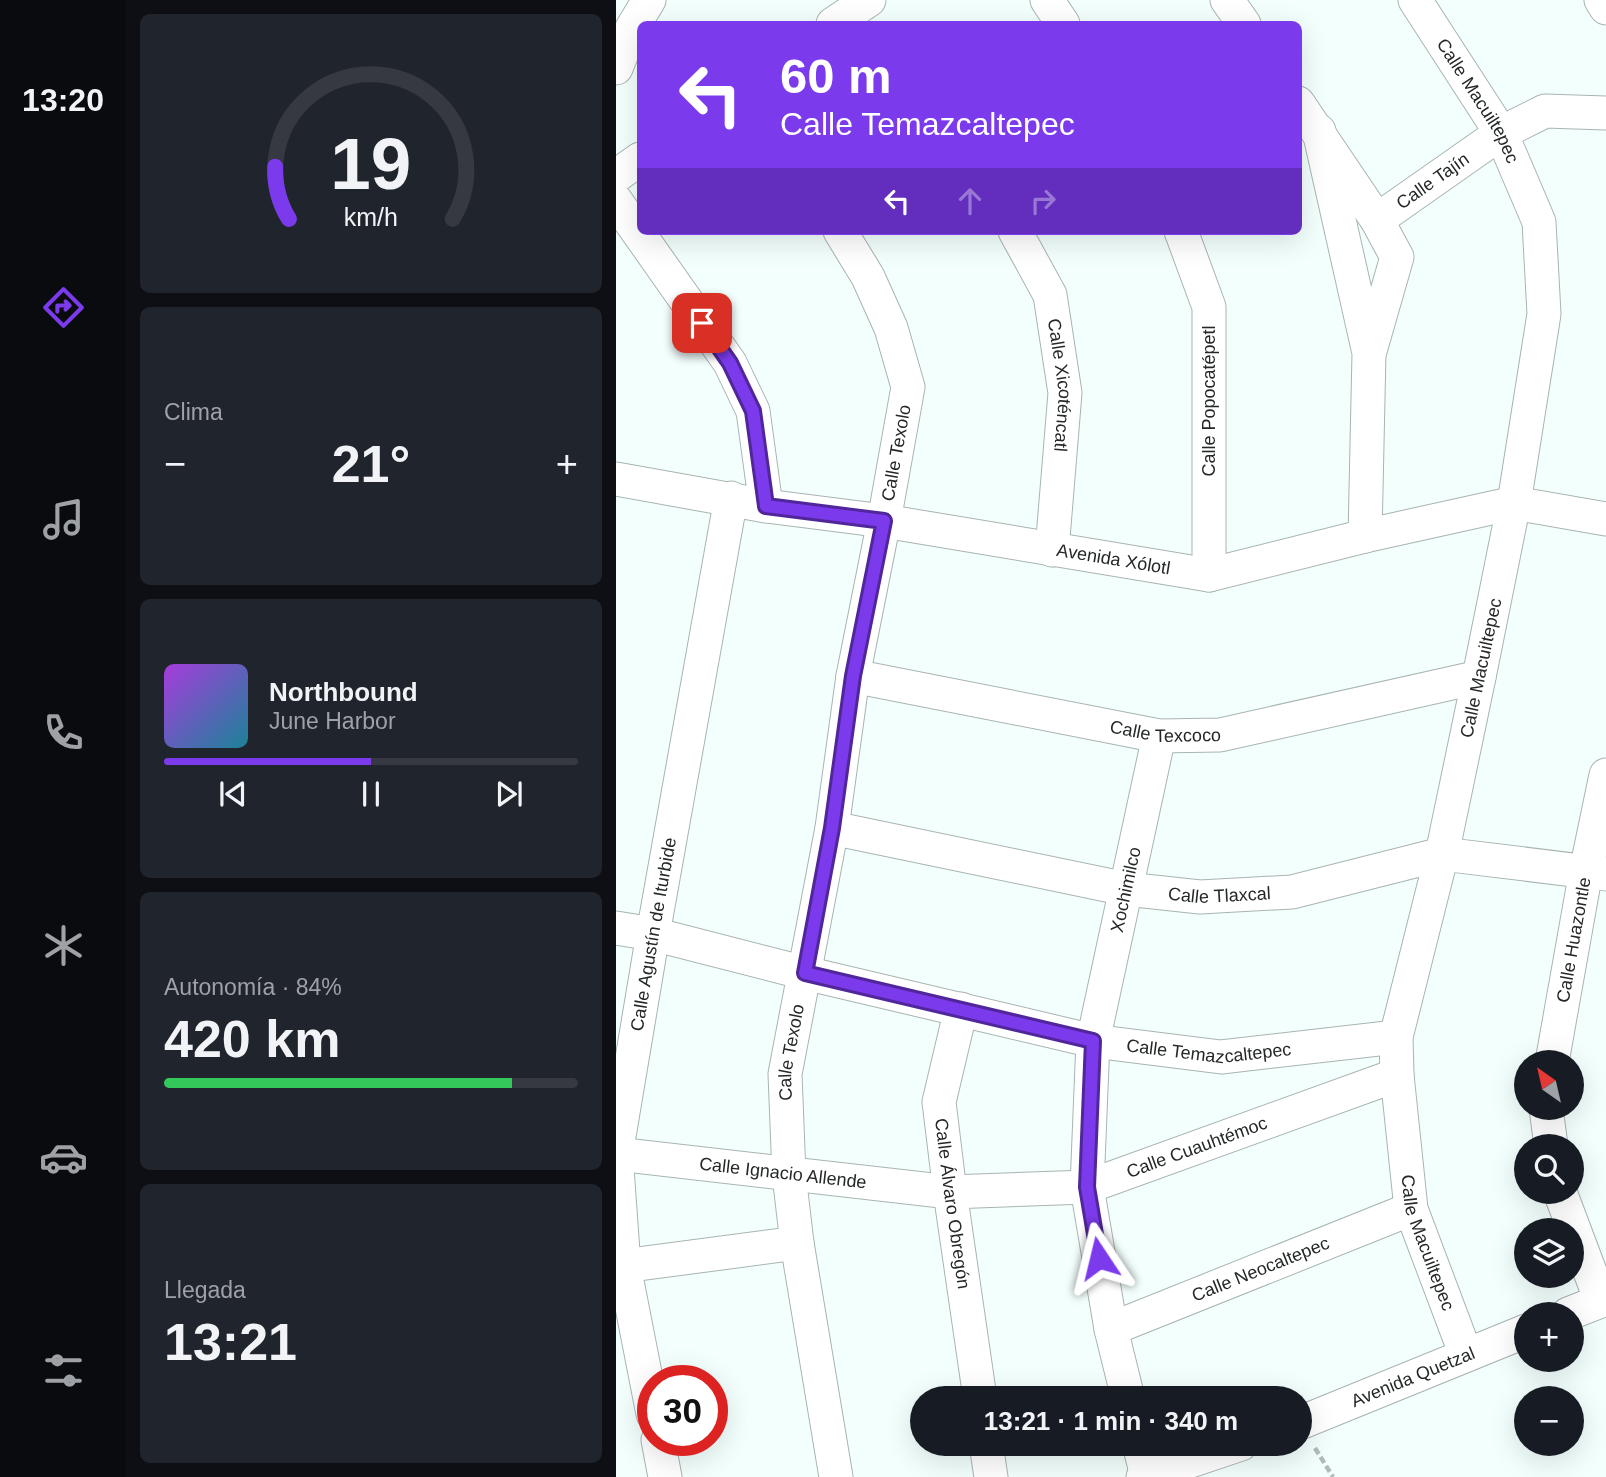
<!DOCTYPE html>
<html lang="es">
<head>
<meta charset="utf-8">
<style>
  body { margin:0; font-family:Helvetica,sans-serif; background:#20242c; color:#f1f3f6; height:100vh; display:flex; flex-direction:column; font-size:26px; white-space:nowrap }
  * { box-sizing:border-box; margin:0 }
  p { font-size:23px; color:#9ea1a6 }
  .icon { flex:none; width:38px; height:38px; fill:none; stroke:currentColor; stroke-width:2; stroke-linecap:round; stroke-linejoin:round }
  .map { position:relative; flex:1; overflow:hidden }
  .sheet { display:flex; flex-direction:column; gap:14px; padding:14px; background:#0d0f14; width:490px }
  .sheet>* { flex:none }
  .hud { position:absolute; left:21px; top:21px; width:665px; height:214px; border-radius:10px; box-shadow:0 7px 28px #0002; background:#7c3aed; color:#fff; overflow:hidden }
  .needle { width:46px; rotate:326deg }
  .controls { position:absolute; left:898px; top:1050px; display:grid; gap:14px }
  .controls a { display:grid; place-items:center; width:70px; height:70px; border-radius:50%; background:#171b24; box-shadow:0 7px 28px #0002; font-size:35px }
  .speed { position:absolute; left:21px; top:1365px; display:flex; gap:14px; font-size:35px; font-weight:700; text-align:center }
  .speed>* { display:grid; place-content:center; width:91px; height:91px; border-radius:50%; background:#171b24; box-shadow:0 7px 28px #0002; line-height:1 }
  .speed .limit { border:10px solid #d22; background:#fff; color:#111 }
  .pin { position:absolute; display:grid; place-items:center; width:60px; height:60px; color:#fff; margin:-30px; border-radius:14px; box-shadow:0 4px 10px #0006 }
  .me { position:absolute; width:77px; margin:-38px; rotate:350deg; stroke-linejoin:round; filter:drop-shadow(0 0 5px #0008) }
  .turn { display:flex; align-items:center; gap:24px; height:147px; padding:0 28px; font-size:32px }
  .turn .icon { width:91px; height:91px; stroke-width:2.5 }
  .turn b { display:block; font-size:49px; line-height:60px }
  .lanes { display:flex; align-items:center; height:66px; padding:0 28px; background:#0003; justify-content:center; gap:35px; direction:ltr }
  .lanes .off { opacity:.35 }
  .big { font-size:52px; font-weight:700; line-height:1.1 }
  .sheet .widget { flex:1; display:flex; flex-direction:column; justify-content:center; gap:10px; min-width:0; padding:0 24px; border-radius:10px; background:#20242c }
  .sheet .dial { align-items:center; gap:0 }
  .dial svg { height:182px; overflow:visible; fill:none; stroke:#363941; stroke-width:7; stroke-linecap:round; text-anchor:middle }
  .dial text { fill:#f1f3f6; stroke:none }
  .song { display:flex; align-items:center; gap:21px }
  .cover { width:84px; height:84px; border-radius:10px; background:linear-gradient(135deg,hsl(280 70% 55%),hsl(190 70% 35%)) }
  .played { height:7px; border-radius:4px; background:linear-gradient(90deg,#7c3aed 50%,#363941 50%) }
  .keys { display:flex; justify-content:space-around; direction:ltr }
  .heat { display:flex; justify-content:space-between; align-items:center; font-size:38px; direction:ltr }
  .charge { height:10px; border-radius:5px; background:linear-gradient(90deg,#34c759 84%,#363941 0) }
  .trip { position:absolute; left:294px; top:1386px; width:402px; height:70px; border-radius:35px; background:#171b24; box-shadow:0 7px 28px #0002; font-weight:700; line-height:70px; text-align:center }
  main { display:flex; flex:1; min-height:0 }
  .tabs { display:flex; flex-direction:column; width:126px; justify-content:space-around; align-items:center; background:#090b0e; color:#9ea1a6 }
  .tabs .icon { width:49px; height:49px }
  .tabs .current { color:#7c3aed }
  .tabs b { font-size:32px; color:#f1f3f6 }
  .map>svg:first-child { display:block }
  .lines { fill:none; stroke-linecap:round; stroke-linejoin:round }
  .minor-casing { stroke:#a8b4b2; stroke-width:35 }
  .path { stroke:#b2bbba; stroke-width:4.5; stroke-dasharray:7 3.5; stroke-linecap:butt }
  .minor { stroke:#fff; stroke-width:33 }
  .route-casing { stroke:#51269a; stroke-width:18 }
  .route { stroke:#7c3aed; stroke-width:12 }
  .labels { text-anchor:middle; stroke-width:5; stroke-linejoin:round; paint-order:stroke }
  .street-label { font-size:18px; fill:#242827; stroke:#fff }
</style>
</head>
<body>
<main>
<nav class="tabs">
<b>13:20</b>
<svg class="icon current" aria-label="directions" viewBox="0 0 24 24"><path d="M12 3l9 9-9 9-9-9zM9 14v-3h6M13 9l2 2-2 2"/></svg>
<svg class="icon" aria-label="music" viewBox="0 0 24 24"><path d="M9 18V5l10-2v13"/><circle cx="6" cy="18" r="3"/><circle cx="16" cy="16" r="3"/></svg>
<svg class="icon" aria-label="phone" viewBox="0 0 24 24"><path d="M5 4h4l2 5-3 2q2 4 5 5l2-3 5 2v4C11 20 4 13 5 4z"/></svg>
<svg class="icon" aria-label="climate" viewBox="0 0 24 24"><path d="M12 3v18M4 7l16 10M4 17L20 7"/></svg>
<svg class="icon" aria-label="car" viewBox="0 0 24 24"><path d="M5 17H2v-5l4-1 3-4h7l3 4 3 1v5h-3M9 17h6M6 11h13"/><circle cx="7" cy="17" r="2"/><circle cx="17" cy="17" r="2"/></svg>
<svg class="icon" aria-label="filters" viewBox="0 0 24 24"><path d="M4 7h16M4 17h16"/><circle cx="9" cy="7" r="2"/><circle cx="15" cy="17" r="2"/></svg>
</nav>
<section class="sheet">
<div class="widget dial"><svg viewBox="0 0 100 80">
<path d="M14 69A42 42 0 1 1 86 69"/>
<path d="M14 69A42 42 0 0 1 8 46" stroke="#7c3aed"/>
<text x="50" y="56" font-size="32" font-weight="700">19</text>
<text x="50" y="72" font-size="11">km/h</text>
</svg></div>
<div class="widget"><p>Clima</p>
<div class="heat"><a>−</a><b class="big">21°</b><a>+</a></div>
</div>
<div class="widget">
<div class="song"><i class="cover"></i><div><b>Northbound</b><p>June Harbor</p></div></div>
<div class="played"></div>
<div class="keys"><svg class="icon" aria-label="previous" viewBox="0 0 24 24"><path d="M18 5L8 12l10 7zM5 5v14"/></svg><svg class="icon" aria-label="pause" viewBox="0 0 24 24"><path d="M8 5v14M16 5v14"/></svg><svg class="icon" aria-label="next" viewBox="0 0 24 24"><path d="M6 5l10 7-10 7zM19 5v14"/></svg></div>
</div>
<div class="widget"><p>Autonomía · 84%</p><b class="big">420 km</b><div class="charge"></div></div>
<div class="widget"><p>Llegada</p><b class="big">13:21</b></div>
</section>
<div class="map">
<svg width="990" height="1477" viewBox="0 0 990 1477">
  <rect width="100%" height="100%" fill="#f3fffd"/>
  <g class="lines">
    <g class="minor-casing">
      <g id="minor">
        <path d="M431 0 447 24"/>
        <path d="M611 0 628 24"/>
        <path id="s1" d="M799 0 885 133 923 222 928 314 898 503 863 677 826 854 780 1037 781 1075 795 1209 850 1355"/>
        <path d="M985 0 990 8"/>
        <path d="M217 24 253 0"/>
        <path d="M0 68 16 28 33 0"/>
        <path d="M682 103 761 220 781 257 754 351"/>
        <path d="M703 131 753 353 749 536"/>
        <path d="M0 176 24 159"/>
        <path d="M0 201 114 363 137 411 150 506"/>
        <path id="s2" d="M761 220 885 133 929 111 990 113"/>
        <path id="s3" d="M399 231 434 295 449 393 436 550"/>
        <path d="M565 231 593 307V575"/>
        <path id="s4" d="M0 479 150 506 268 521 593 575 749 536 898 503 990 519"/>
        <path id="s5" d="M237 676 543 736 604 735 863 677"/>
        <path id="s6" d="M216 828 510 889 584 897 676 892 826 854 990 874"/>
        <path id="s7" d="M0 928 37 934 189 973 477 1041 605 1057 780 1037"/>
        <path id="s8" d="M345 1009 323 1102 334 1192 364 1398"/>
        <path id="s9" d="M936 1062 970 871 990 775"/>
        <path d="M930 1108 935 1146"/>
        <path id="s10" d="M0 1154 334 1192 471 1187 781 1075"/>
        <path d="M944 1192 985 1301"/>
        <path d="M0 1267 181 1243"/>
        <path d="M952 1314 990 1299"/>
        <path id="s11" d="M495 1329 795 1209"/>
        <path id="s12" d="M512 1398 495 1329 471 1187 477 1041 543 736"/>
        <path id="s13" d="M37 1414 8 1266 0 1154 37 934 115 498"/>
        <path id="s14" d="M684 1423 910 1331"/>
        <path d="M42 1440 49 1477"/>
        <path d="M370 1444 375 1477"/>
        <path d="M523 1444 531 1476"/>
        <path id="s15" d="M220 1477 181 1243 173 1175 169 1074 216 828 237 676 268 521 292 387 275 328 252 277 224 231"/>
        <path d="M527 1477 625 1444"/>
      </g>
    </g>
    <path class="path" d="M699 1448 717 1477"/>
    <use href="#minor" class="minor"/>
  </g>
  <g class="lines">
    <g class="route-casing">
      <path id="route" d="M86 323 114 363 137 411 150 506 268 521 237 676 216 828 189 973 477 1041 471 1187 483 1258"/>
    </g>
    <use href="#route" class="route"/>
  </g>
  <g class="labels">
    <g class="street-label">
      <text dy="6" stroke="none"><textPath href="#s1" startOffset="119">Calle Macuiltepec</textPath></text>
      <text dy="6" stroke="none"><textPath href="#s2" startOffset="68">Calle Tajín</textPath></text>
      <text dy="6" stroke="none"><textPath href="#s3" startOffset="164">Calle Xicoténcatl</textPath></text>
      <text transform="translate(593 401) rotate(-90)" y="6">Calle Popocatépetl</text>
      <text dy="6" stroke="none"><textPath href="#s15" startOffset="1038">Calle Texolo</textPath></text>
      <text dy="6" stroke="none"><textPath href="#s4" startOffset="504">Avenida Xólotl</textPath></text>
      <text transform="translate(865 668) rotate(-78)" y="6">Calle Macuiltepec</text>
      <text dy="6" stroke="none"><textPath href="#s5" startOffset="318">Calle Texcoco</textPath></text>
      <text dy="6" stroke="none"><textPath href="#s12" startOffset="516">Xochimilco</textPath></text>
      <text dy="6" stroke="none"><textPath href="#s6" startOffset="394">Calle Tlaxcal</textPath></text>
      <text dy="6" stroke="none"><textPath href="#s13" startOffset="486">Calle Agustín de Iturbide</textPath></text>
      <text dy="6" stroke="none"><textPath href="#s9" startOffset="124">Calle Huazontle</textPath></text>
      <text dy="6" stroke="none"><textPath href="#s7" startOffset="607">Calle Temazcaltepec</textPath></text>
      <text dy="6" stroke="none"><textPath href="#s15" startOffset="429">Calle Texolo</textPath></text>
      <text dy="6" stroke="none"><textPath href="#s10" startOffset="590">Calle Cuauhtémoc</textPath></text>
      <text dy="6" stroke="none"><textPath href="#s10" startOffset="168">Calle Ignacio Allende</textPath></text>
      <text dy="6" stroke="none"><textPath href="#s8" startOffset="198">Calle Álvaro Obregón</textPath></text>
      <text dy="6" stroke="none"><textPath href="#s1" startOffset="1295">Calle Macuiltepec</textPath></text>
      <text dy="6" stroke="none"><textPath href="#s11" startOffset="161">Calle Neocaltepec</textPath></text>
      <text dy="6" stroke="none"><textPath href="#s14" startOffset="122">Avenida Quetzal</textPath></text>
    </g>
  </g>
</svg>
<div class="controls">
<a><svg class="needle" viewBox="-14 -14 28 28"><path d="M0-13l5 13h-10z" fill="#e53935"/><path d="M0 13l5-13h-10z" fill="#9ea1a6"/></svg></a>
<a><svg class="icon" aria-label="search" viewBox="0 0 24 24"><circle cx="10" cy="10" r="6"/><path d="M15 15l6 6"/></svg></a>
<a><svg class="icon" aria-label="layers" viewBox="0 0 24 24"><path d="M12 4l9 5-9 5-9-5zM3 14l9 5 9-5"/></svg></a>
<a>+</a>
<a>−</a>
</div>
<div class="speed"><div class="limit">30</div></div>
<div class="pin" style="left:86px;top:323px;background:#d93025"><svg class="icon" aria-label="arrive" viewBox="0 0 24 24"><path d="M6 21V4h12l-3 4 3 4H6"/></svg></div>
<svg class="me" style="left:483px;top:1258px" viewBox="-20 -20 40 40"><path d="M0-17L14 15 0 8-14 15z" fill="#7c3aed" stroke="#fff" stroke-width="4"/></svg>
<div class="trip">13:21 · 1 min · 340 m</div>
<div class="hud">
<div class="turn"><svg class="icon" aria-label="left" viewBox="0 0 24 24"><path d="M17 20v-9H6M10 6l-5 5 5 5"/></svg><div><b>60 m</b>Calle Temazcaltepec</div></div>
<div class="lanes"><svg class="icon" aria-label="left" viewBox="0 0 24 24"><path d="M17 20v-9H6M10 6l-5 5 5 5"/></svg><svg class="icon off" aria-label="ahead" viewBox="0 0 24 24"><path d="M12 20V5M6 11l6-6 6 6"/></svg><svg class="icon off" aria-label="right" viewBox="0 0 24 24"><path d="M7 20v-9h11M14 6l5 5-5 5"/></svg></div>
</div>
</div>
</main>
</body>
</html>
